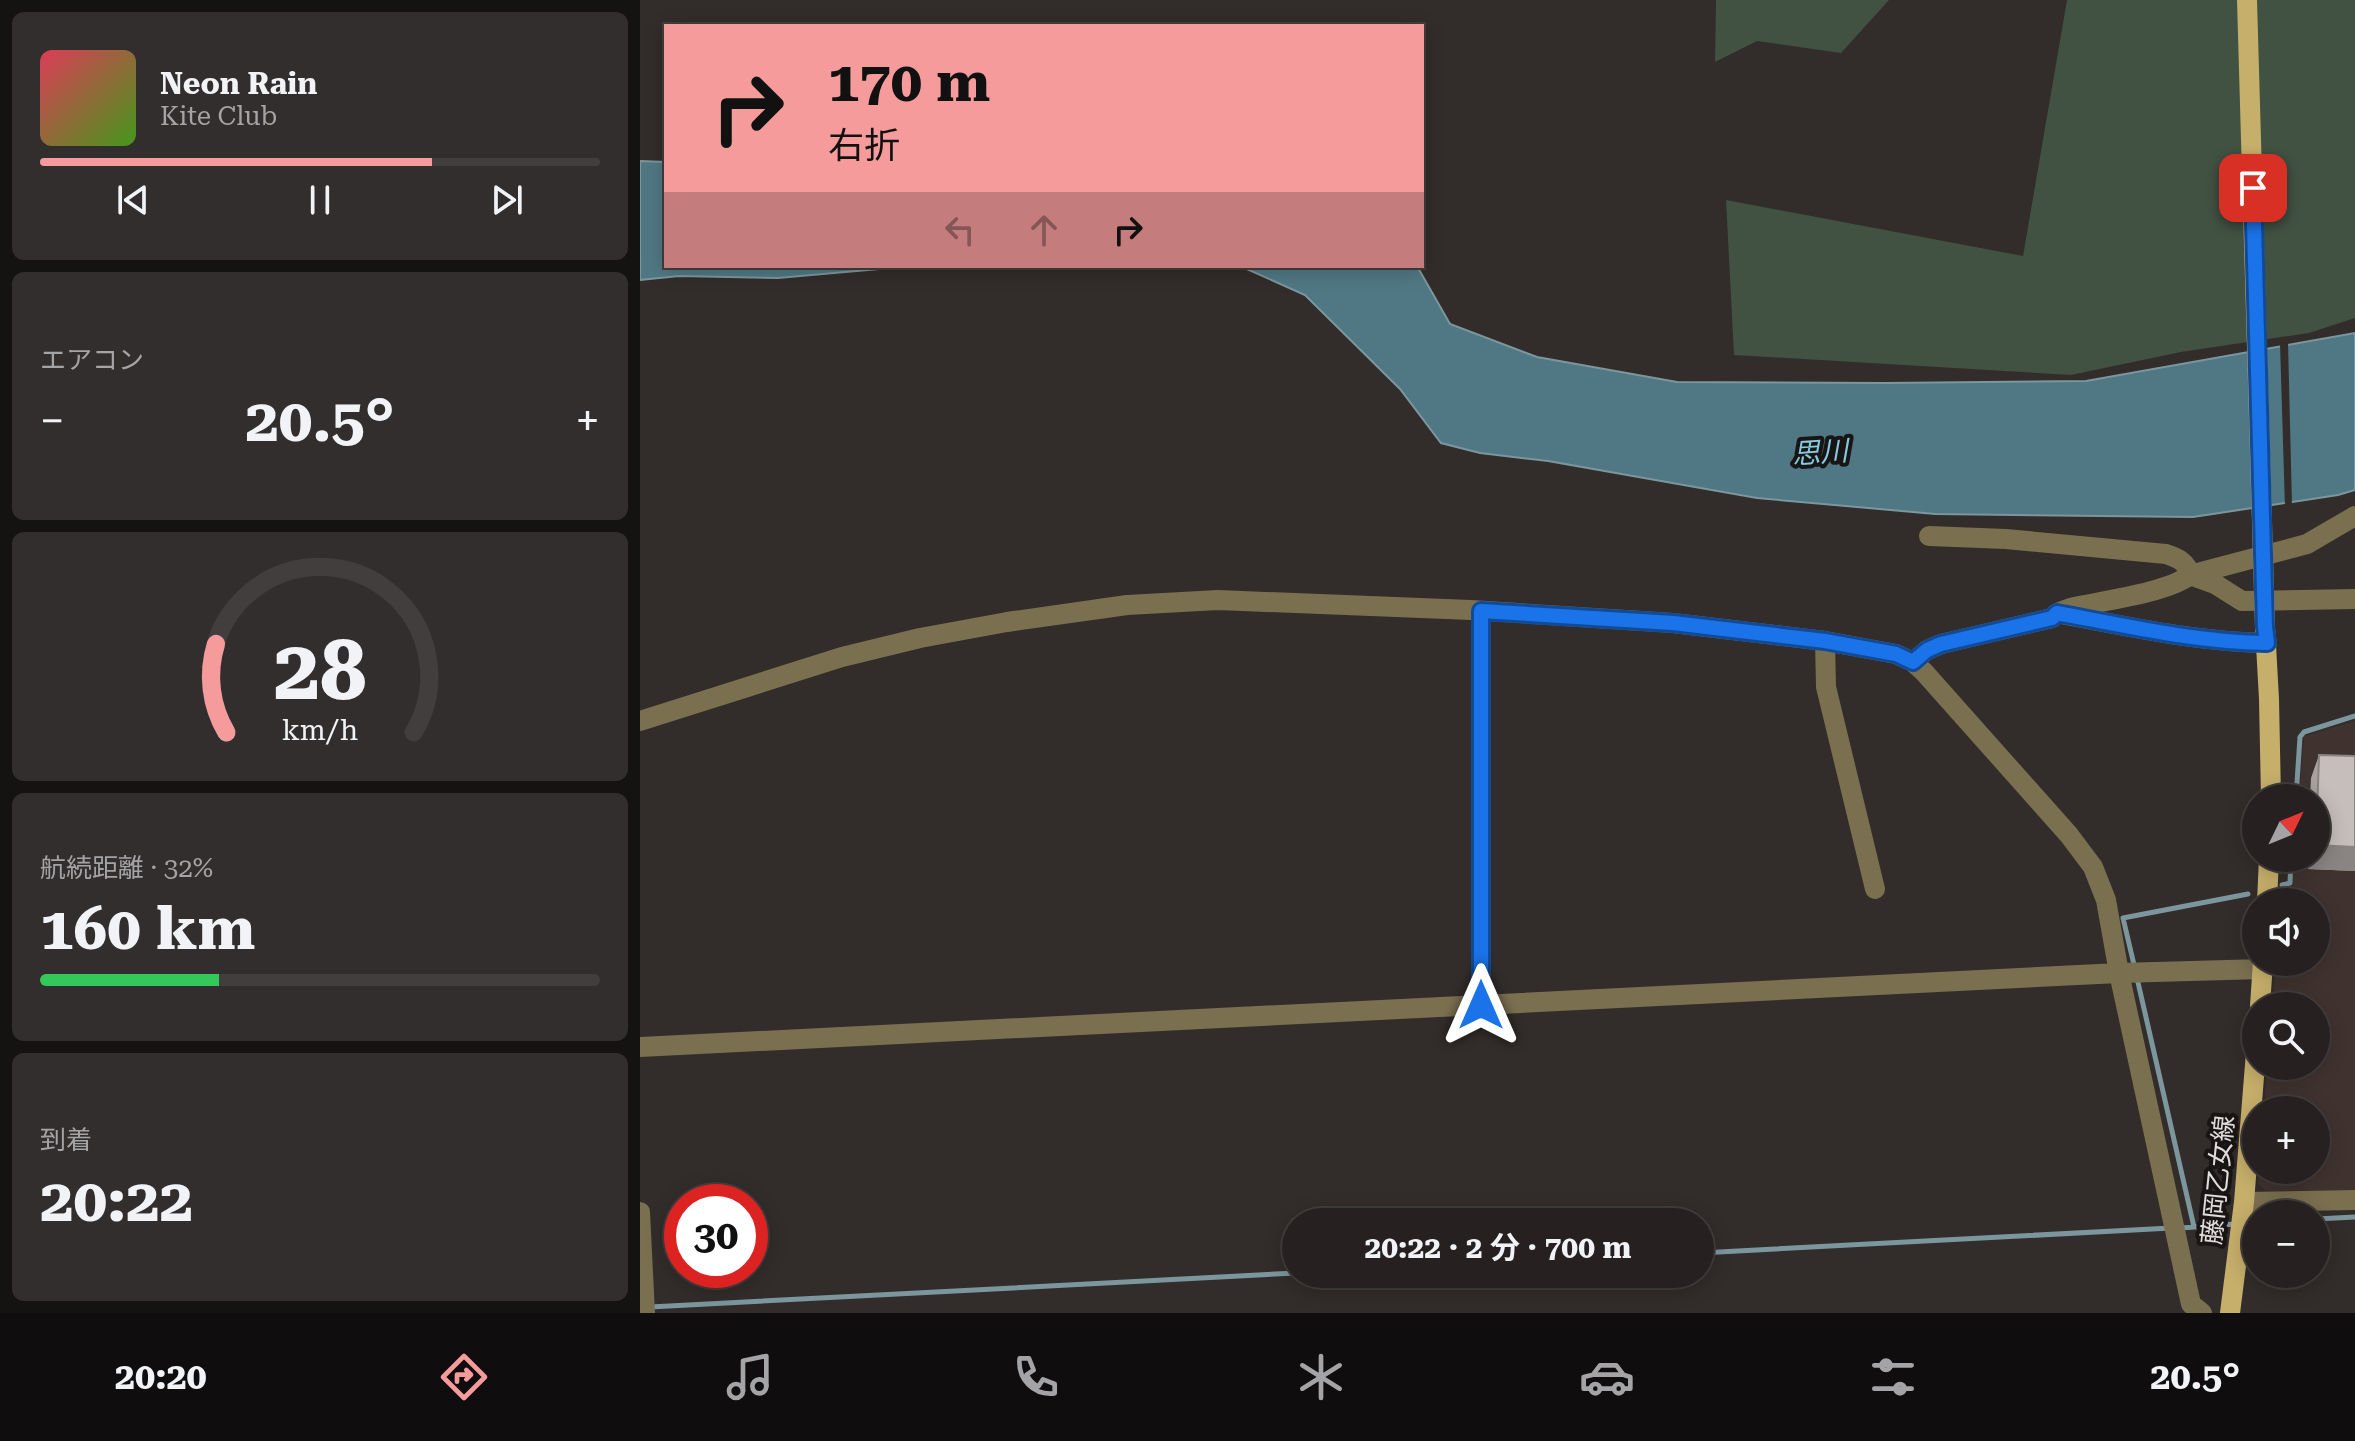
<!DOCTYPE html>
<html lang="ja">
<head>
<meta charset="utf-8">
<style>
  body { margin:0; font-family:"Roboto Serif","Noto Sans JP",serif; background:#322e2d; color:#f1f3f6; height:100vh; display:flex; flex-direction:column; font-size:30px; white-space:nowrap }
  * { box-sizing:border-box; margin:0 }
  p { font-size:26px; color:#a4a3a5 }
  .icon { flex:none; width:44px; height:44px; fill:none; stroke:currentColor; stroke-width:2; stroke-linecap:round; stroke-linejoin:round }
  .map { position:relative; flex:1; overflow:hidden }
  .drawer { display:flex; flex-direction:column; gap:12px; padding:12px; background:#151212; width:640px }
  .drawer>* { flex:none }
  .guide { position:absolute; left:24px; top:24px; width:760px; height:244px; border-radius:0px; box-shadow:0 4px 20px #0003,0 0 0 2px #423e3e; background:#f59b9b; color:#111; overflow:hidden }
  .needle { width:52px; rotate:47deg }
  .controls { position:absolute; left:1602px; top:784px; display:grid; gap:16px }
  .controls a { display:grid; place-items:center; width:88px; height:88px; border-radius:50%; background:#262120; box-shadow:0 4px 20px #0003,0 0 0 2px #423e3e; font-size:40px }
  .speed { position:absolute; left:24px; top:1184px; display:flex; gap:16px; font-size:40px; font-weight:700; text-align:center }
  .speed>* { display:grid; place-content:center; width:104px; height:104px; border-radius:50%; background:#262120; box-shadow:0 4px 20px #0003,0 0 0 2px #423e3e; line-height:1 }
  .speed .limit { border:12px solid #d22; background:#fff; color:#111 }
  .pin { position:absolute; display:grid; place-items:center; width:68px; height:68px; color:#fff; margin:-34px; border-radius:16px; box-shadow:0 4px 12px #0006 }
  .me { position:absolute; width:88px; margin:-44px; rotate:0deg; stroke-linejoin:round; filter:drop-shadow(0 0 6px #0008) }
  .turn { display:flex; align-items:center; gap:28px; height:168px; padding:0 32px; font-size:36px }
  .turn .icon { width:104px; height:104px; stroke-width:2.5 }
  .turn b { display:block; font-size:56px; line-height:68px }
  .lanes { display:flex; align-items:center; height:76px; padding:0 32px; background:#0003; justify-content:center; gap:40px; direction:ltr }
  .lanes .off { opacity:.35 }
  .big { font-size:60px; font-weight:700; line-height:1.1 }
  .drawer .tile { flex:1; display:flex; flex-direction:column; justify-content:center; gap:12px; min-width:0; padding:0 28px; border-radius:12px; background:#322e2d }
  .drawer .dial { align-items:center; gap:0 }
  .dial svg { height:208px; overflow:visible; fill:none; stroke:#423e3e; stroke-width:7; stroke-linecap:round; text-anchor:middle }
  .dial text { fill:#f1f3f6; stroke:none }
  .song { display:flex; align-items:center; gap:24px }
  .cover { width:96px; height:96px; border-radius:12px; background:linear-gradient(135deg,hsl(350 70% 55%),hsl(100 70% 35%)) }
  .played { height:8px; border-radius:4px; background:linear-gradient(90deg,#f59b9b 70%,#423e3e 70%) }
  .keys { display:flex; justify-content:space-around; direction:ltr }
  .heat { display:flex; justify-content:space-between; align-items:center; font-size:44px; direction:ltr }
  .charge { height:12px; border-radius:6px; background:linear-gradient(90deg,#34c759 32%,#423e3e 0) }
  .trip { position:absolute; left:642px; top:1208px; width:432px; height:80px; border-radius:40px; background:#262120; box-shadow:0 4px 20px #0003,0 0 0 2px #423e3e; font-weight:700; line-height:80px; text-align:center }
  .tab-bar { display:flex; height:128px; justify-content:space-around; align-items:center; background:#0f0d0d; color:#a4a3a5 }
  .tab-bar .icon { width:56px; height:56px }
  .tab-bar .on { color:#f59b9b }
  .tab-bar b { font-size:36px; color:#f1f3f6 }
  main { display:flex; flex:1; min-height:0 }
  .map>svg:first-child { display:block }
  .built { fill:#40332f }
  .green { fill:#415142 }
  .water { fill:#507884; stroke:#7c969e; stroke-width:2 }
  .pier { fill:#322c2a }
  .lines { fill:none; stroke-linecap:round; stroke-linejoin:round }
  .stream { stroke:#7c969e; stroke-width:5 }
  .minor { stroke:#7a6f4f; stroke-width:20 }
  .major { stroke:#c6af6b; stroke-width:20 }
  .major-bridge { stroke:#c6af6b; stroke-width:20 }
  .wall { fill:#a9a3a0 }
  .shaded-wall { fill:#8a8582 }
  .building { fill:#c5beba; stroke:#8a8582; stroke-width:2 }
  .route-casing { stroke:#114b97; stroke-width:20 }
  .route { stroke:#1a73e8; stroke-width:14 }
  .labels { text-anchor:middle; stroke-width:8; stroke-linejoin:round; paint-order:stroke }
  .street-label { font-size:26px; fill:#e1dddc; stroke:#181514 }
  .water-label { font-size:28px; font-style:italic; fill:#84cbe1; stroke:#181514 }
</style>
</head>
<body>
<main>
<section class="drawer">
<div class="tile">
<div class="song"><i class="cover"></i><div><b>Neon Rain</b><p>Kite Club</p></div></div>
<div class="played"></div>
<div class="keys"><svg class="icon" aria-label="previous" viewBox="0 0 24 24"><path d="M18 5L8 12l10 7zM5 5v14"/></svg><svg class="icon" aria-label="pause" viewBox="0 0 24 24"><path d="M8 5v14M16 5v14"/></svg><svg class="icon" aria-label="next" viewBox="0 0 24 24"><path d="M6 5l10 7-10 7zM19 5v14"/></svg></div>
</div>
<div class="tile"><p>エアコン</p>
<div class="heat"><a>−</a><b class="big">20.5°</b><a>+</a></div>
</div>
<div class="tile dial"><svg viewBox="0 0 100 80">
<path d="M14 69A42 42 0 1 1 86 69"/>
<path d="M14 69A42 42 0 0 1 10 35" stroke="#f59b9b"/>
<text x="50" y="56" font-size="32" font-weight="700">28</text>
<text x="50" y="72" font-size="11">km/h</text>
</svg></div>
<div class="tile"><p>航続距離 · 32%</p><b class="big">160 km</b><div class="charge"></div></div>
<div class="tile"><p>到着</p><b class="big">20:22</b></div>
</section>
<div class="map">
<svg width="1715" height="1313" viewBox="0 0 1715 1313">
  <rect width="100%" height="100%" fill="#322c2a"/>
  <path class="built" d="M1715 721V1190L1626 1191 1618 1183 1619 1170H1676V1110H1624L1627 1066H1676V1006H1632L1636 962H1676V902H1642L1643 889 1652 885 1654 858H1676V798H1659L1664 736Z"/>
  <path class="green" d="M1076 0H1249L1201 53 1117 41 1075 62Z
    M1427 0H1715V318L1669 333 1541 352 1431 375 1094 355 1086 200 1383 256Z"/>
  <path class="water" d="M0 161 26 162V266H273L138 278 39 276 0 280Z
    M600 266H777L810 324 897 357 1037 382 1245 383 1446 381 1715 333V490L1698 495 1553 517 1295 514 1117 498 908 461 840 453 801 443 760 389 665 295Z"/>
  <path class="pier" d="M1648 342 1652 506 1645 508 1640 343Z"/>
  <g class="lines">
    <path class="stream" d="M1656 798 1660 737 1664 732 1715 716
      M1642 885 1650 883 1651 858
      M1495 969 1483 918 1608 894
      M1497 978 1554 1227
      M1676 1219 1715 1217
      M1541 1228 1595 1224
      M1060 1253 1531 1228
      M10 1307 656 1273"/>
    <path class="minor" d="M1550 575 1667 544 1715 516
      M1550 575 1575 584 1602 601 1715 599
      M841 611V1005
      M1421 614C1490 627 1558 642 1627 643
      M1185 641 1186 687 1235 889
      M1273 662 1287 650 1301 644 1412 618 1417 613 1430 608C1461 601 1527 593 1550 575 1547 562 1538 558 1526 554L1366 539 1289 536
      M0 721 202 657 280 638 367 622 487 605 578 600 831 610 1033 623 1185 641 1256 654 1273 662 1284 672 1429 835 1453 867 1466 900 1479 973 1551 1304 1562 1313
      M0 1047 1479 973 1623 969
      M1604 1202 1715 1200
      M0 1212 5 1313"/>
    <path class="major" d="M1625 627 1629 699 1631 798
      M1627 902 1629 858
      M1620 1006 1623 962
      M1590 1313 1604 1202 1616 1052"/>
    <path class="major-bridge" d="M1607 0 1625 627"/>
  </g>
  <path class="wall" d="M1679 755 1715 871 1668 869V858H1676V798H1670L1671 778Z"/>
  <path class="shaded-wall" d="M1676 845 1715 847V871L1668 869 1672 858H1676Z"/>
  <path class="building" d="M1679 755 1715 756V847L1676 845Z"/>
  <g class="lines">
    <g class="route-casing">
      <path id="route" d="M841 1005V611L1033 623 1185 641 1256 654 1273 662 1287 650 1301 644 1412 618 1417 613C1486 626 1556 642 1627 643L1625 627 1613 188"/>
    </g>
    <use href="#route" class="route"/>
  </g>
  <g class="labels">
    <g class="street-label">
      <text transform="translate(1578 1180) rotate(-84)" y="9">藤岡乙女線</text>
    </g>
    <g class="water-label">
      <text transform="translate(1180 452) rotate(-4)" y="10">思川</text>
    </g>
  </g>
</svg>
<div class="controls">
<a><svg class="needle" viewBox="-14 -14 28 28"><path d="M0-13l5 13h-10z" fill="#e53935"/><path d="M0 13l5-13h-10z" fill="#a4a3a5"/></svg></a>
<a><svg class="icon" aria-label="sound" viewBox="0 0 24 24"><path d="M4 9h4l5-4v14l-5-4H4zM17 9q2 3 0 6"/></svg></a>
<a><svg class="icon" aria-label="search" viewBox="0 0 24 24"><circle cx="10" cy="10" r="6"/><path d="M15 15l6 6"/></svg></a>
<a>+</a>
<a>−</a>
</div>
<div class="speed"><div class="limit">30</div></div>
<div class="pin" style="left:1613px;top:188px;background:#d93025"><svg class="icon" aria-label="arrive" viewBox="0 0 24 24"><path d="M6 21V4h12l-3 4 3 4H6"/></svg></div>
<svg class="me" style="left:841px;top:1005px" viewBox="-20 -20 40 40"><path d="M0-17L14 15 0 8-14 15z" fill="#1a73e8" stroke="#fff" stroke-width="4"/></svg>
<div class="trip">20:22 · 2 分 · 700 m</div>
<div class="guide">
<div class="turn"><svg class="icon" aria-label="right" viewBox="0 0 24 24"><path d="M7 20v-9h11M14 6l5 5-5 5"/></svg><div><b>170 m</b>右折</div></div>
<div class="lanes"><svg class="icon off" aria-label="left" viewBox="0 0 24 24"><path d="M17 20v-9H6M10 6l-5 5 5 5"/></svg><svg class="icon off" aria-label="ahead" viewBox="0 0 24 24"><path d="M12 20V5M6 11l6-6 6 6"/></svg><svg class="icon" aria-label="right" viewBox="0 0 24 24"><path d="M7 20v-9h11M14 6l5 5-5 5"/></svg></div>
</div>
</div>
</main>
<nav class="tab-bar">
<b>20:20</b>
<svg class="icon on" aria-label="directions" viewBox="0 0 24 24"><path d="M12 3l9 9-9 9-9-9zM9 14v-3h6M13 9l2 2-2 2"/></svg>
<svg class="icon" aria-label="music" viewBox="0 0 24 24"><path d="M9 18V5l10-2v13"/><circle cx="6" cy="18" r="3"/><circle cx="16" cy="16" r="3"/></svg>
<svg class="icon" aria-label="phone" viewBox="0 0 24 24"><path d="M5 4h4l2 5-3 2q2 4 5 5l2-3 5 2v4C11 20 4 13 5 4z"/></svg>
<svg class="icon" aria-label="climate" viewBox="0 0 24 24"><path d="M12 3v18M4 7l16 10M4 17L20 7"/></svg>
<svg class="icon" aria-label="car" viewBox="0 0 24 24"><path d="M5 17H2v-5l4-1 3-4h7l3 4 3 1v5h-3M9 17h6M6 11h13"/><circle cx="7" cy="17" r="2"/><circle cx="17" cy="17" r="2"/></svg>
<svg class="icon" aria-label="filters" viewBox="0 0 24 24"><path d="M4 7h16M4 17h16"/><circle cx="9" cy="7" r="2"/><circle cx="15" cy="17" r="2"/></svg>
<b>20.5°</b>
</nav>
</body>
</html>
